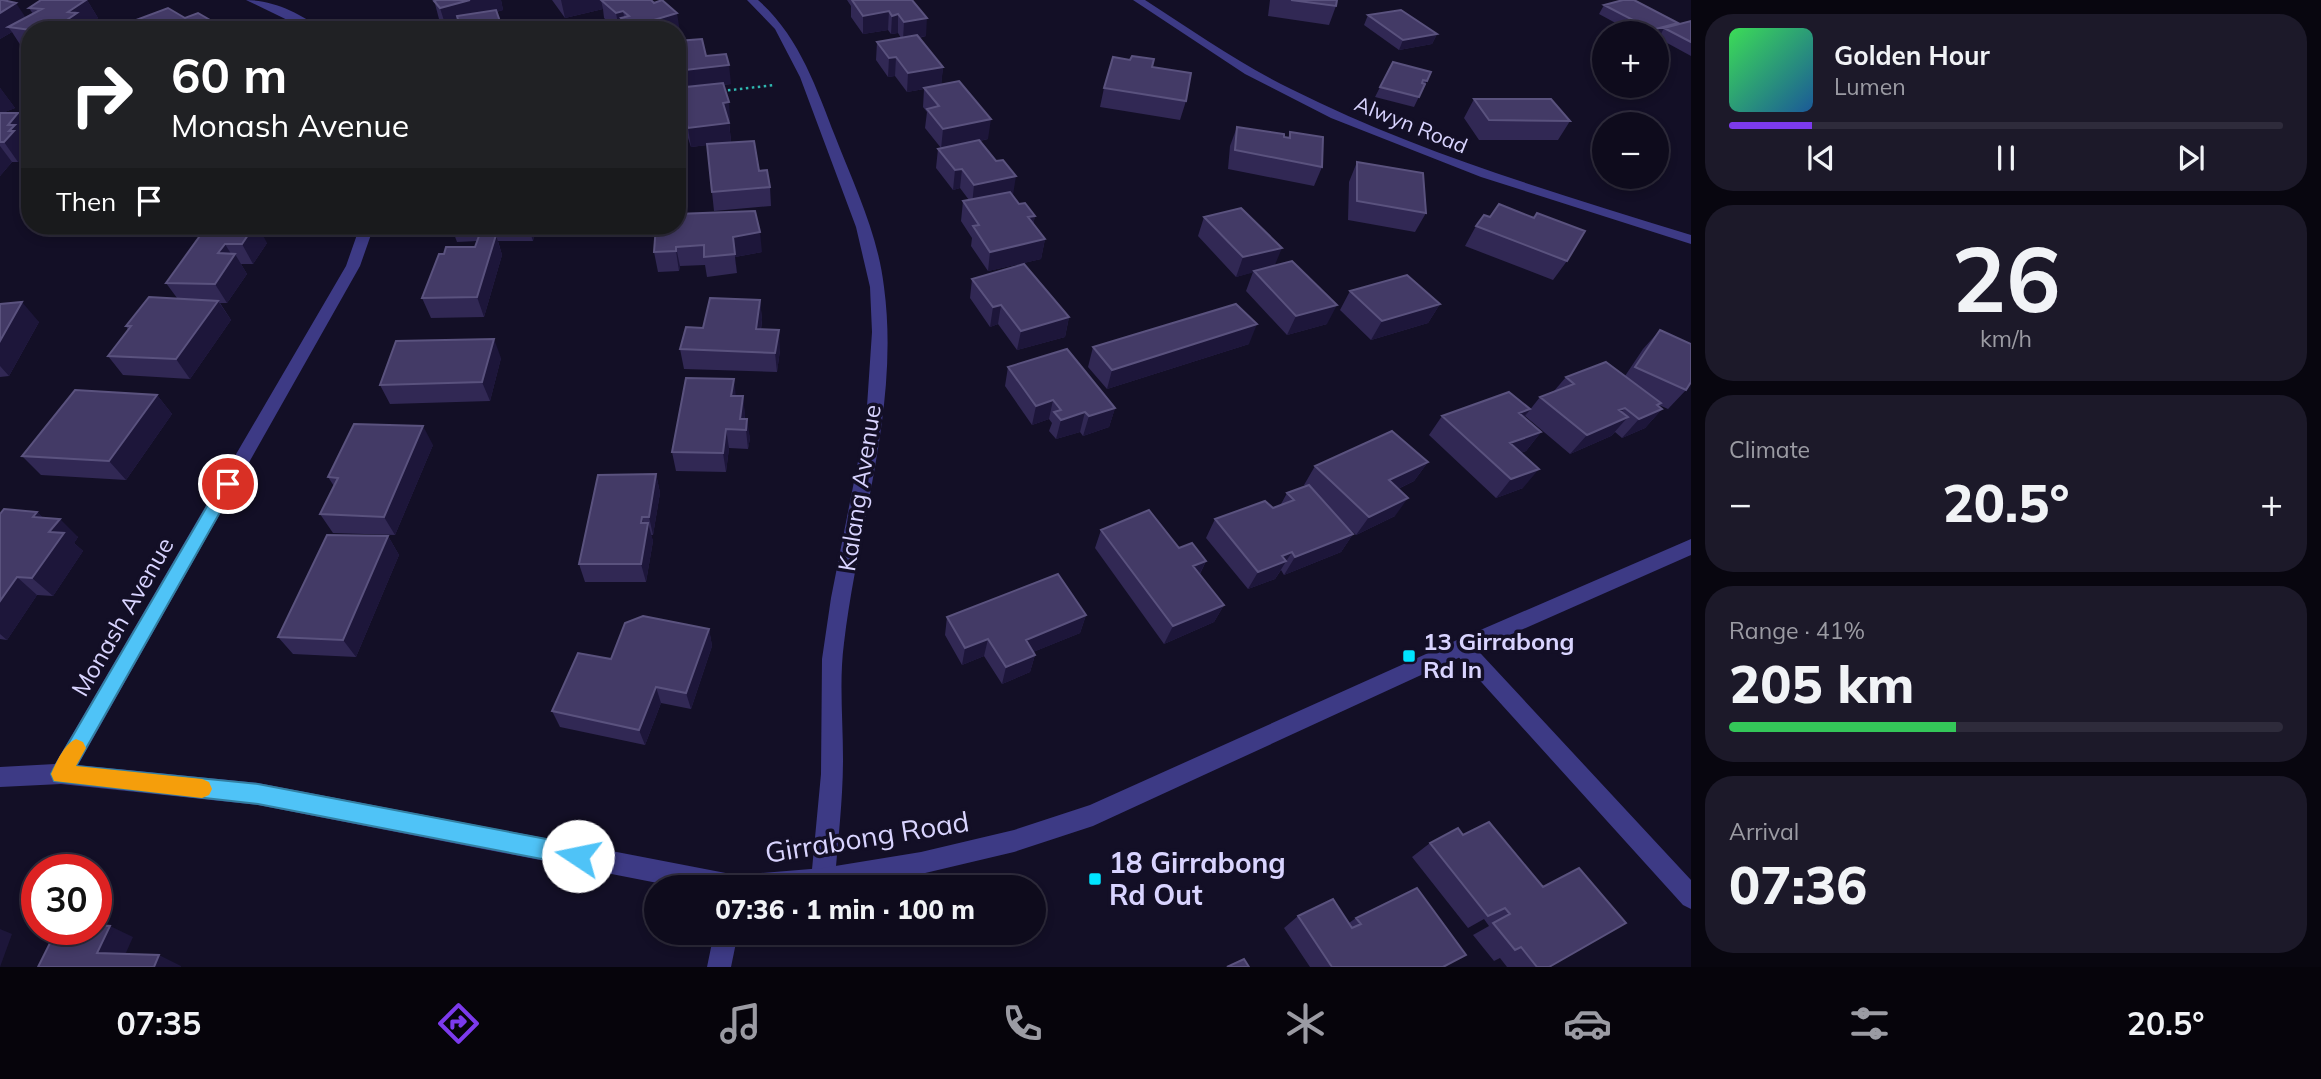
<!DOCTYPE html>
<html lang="en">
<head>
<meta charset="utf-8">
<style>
  body { margin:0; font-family:Mulish,sans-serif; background:#1c1929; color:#f1f3f6; height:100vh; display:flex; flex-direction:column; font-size:26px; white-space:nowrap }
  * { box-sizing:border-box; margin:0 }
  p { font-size:23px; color:#9b9ba3 }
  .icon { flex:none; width:38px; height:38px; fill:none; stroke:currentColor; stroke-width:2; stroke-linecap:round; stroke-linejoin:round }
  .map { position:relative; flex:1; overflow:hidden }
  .sheet { display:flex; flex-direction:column; gap:14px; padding:14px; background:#08060f; width:630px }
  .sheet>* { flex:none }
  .hud { position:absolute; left:21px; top:21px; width:665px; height:214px; border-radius:28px; box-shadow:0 4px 10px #0003,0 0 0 2px #2e2b3b; background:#202124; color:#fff; overflow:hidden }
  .fabs { position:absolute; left:1592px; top:21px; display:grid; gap:14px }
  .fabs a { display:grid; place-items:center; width:77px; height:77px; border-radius:50%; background:#0e0b1c; box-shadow:0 4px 10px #0003,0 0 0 2px #2e2b3b; font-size:35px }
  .speed { position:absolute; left:21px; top:854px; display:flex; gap:14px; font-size:35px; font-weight:700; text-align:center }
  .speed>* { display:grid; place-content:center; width:91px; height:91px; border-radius:50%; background:#0e0b1c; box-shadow:0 4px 10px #0003,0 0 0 2px #2e2b3b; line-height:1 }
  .speed .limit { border:10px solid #d22; background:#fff; color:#111 }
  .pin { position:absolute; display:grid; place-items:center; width:60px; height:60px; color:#fff; margin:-30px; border:4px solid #fff; border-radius:50%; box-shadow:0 2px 7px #0007 }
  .me { position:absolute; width:77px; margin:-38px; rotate:281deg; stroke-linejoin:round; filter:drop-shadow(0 0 5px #0008) }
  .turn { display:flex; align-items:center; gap:24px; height:147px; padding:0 35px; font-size:32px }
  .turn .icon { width:91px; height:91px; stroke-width:2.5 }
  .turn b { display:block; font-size:49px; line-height:60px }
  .then { display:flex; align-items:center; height:66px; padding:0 35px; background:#0003; gap:14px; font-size:26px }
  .big { font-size:52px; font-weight:800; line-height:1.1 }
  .sheet .card { flex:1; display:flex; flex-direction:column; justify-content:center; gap:10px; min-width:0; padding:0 24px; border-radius:28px; background:#1c1929 }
  .sheet .dial { align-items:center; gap:0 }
  .dial b { font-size:91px; line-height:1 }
  .song { display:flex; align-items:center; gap:21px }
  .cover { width:84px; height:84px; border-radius:10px; background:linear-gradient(135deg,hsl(130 70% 55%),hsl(210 70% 35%)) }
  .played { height:7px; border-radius:4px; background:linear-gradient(90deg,#7c3aed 15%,#2e2b3b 15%) }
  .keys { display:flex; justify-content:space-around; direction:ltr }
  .heat { display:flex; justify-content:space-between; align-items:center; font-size:38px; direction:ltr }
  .charge { height:10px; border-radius:5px; background:linear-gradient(90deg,#34c759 41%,#2e2b3b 0) }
  .trip { position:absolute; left:644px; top:875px; width:402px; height:70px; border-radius:35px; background:#0e0b1c; box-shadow:0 4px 10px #0003,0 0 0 2px #2e2b3b; font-weight:800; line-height:70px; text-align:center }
  .dock { display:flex; height:112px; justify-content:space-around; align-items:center; background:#06040b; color:#9b9ba3 }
  .dock .icon { width:49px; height:49px }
  .dock .current { color:#7c3aed }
  .dock b { font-size:32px; color:#f1f3f6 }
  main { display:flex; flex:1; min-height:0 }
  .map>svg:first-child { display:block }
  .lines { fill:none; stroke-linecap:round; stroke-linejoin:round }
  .path { stroke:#2fb8b0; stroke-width:2.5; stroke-dasharray:2.5 3.5; stroke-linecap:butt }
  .minor { fill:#3d3a85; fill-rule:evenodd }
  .tertiary { fill:#3d3a85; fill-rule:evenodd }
  .wall { fill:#312854 }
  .shaded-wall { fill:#1d163a }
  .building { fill:#433a66; stroke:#5a527e; stroke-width:2 }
  .route { fill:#4fc3f7; stroke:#337fa1; stroke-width:2 }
  .slow { fill:#f59e0b }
  .poi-dot { fill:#00e5ff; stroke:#130f26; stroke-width:2.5 }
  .labels { text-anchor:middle; stroke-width:7; stroke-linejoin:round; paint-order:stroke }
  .far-street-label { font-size:21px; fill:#d9d4ff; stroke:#130f26 }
  .street-label { font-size:24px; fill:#d9d4ff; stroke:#130f26 }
  .poi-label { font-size:24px; font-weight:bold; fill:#d9d4ff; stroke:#130f26; text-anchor:start }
  .near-street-label { font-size:28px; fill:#d9d4ff; stroke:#130f26 }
  .near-poi-label { font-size:28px; font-weight:bold; fill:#d9d4ff; stroke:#130f26; text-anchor:start }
</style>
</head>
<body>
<main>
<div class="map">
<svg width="1691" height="967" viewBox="0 0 1691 967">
  <rect width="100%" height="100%" fill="#130f26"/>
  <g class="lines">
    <path class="path" d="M722 91 775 85"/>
    <path class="minor" d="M246 0C272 0 302 13 321 30H308Z
      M747 0H758C799 36 816 87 835 136 854 185 878 234 884 287 900 407 858 524 844 643 839 681 843 720 843 759 843 799 838 840 835 880L832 887H814L811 880 821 774 822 659 831 598 866 421 872 332 870 287 856 227 800 77 775 29Z
      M1133 0H1145C1193 31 1240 64 1291 89 1418 153 1556 193 1691 235V244L1481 177 1331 118 1245 74Z
      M360 226H374L360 266 78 765 258 783 736 875 744 879 748 887H678L258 805 61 784 0 787V767L55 764 346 266Z
      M1462 638 1469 641 1691 880V909L1683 905 1455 653 1452 647 1455 641Z"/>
    <path class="tertiary" d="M1691 539V555L1469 653 1093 826 1014 852 921 874 848 887H724L728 879 736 875 823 868 921 852 1014 830 1090 805 1455 641Z
      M714 933H738L731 967H707Z"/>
  </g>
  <path class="wall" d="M0 0 25 18 33 14 29 8 87 0 98 18 85 27 30 30V47L21 46 12 32 0 39Z
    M434 0H501L503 10 446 27 439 19Z
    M552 0H651L680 32 677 30H617L604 18 603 9 565 18Z
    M847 0H912L926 36 919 38 943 67 941 85 988 139 980 141 1012 195 1019 204 1035 216 1033 224 1045 239 1041 259 988 271 971 246 972 238 961 221 963 201 969 200 960 188 953 190 936 168 938 149 941 148 925 128 927 112 923 107 924 89 907 92 895 76 888 77 876 60 877 42 901 38 898 33 891 34 888 30 863 34 851 17V6Z
    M1270 0H1337L1336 6 1329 25 1268 16Z
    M1604 5 1678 23 1676 25 1691 21V56L1658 38 1660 36H1657V33H1634L1599 14Z
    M1368 15 1437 34 1432 44 1399 50 1364 25Z
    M677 41 706 56 731 84 723 85 730 121H729L731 142 759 171 770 187 771 206 714 211 707 145 691 147 678 108Z
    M1152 67 1186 101 1180 120 1100 107 1104 88Z
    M1431 72 1414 107 1375 97 1380 87Z
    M0 88 15 108 2 113H18L30 130V134L25 140 29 144 26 148 27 150 18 162H12L0 176Z
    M1474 99 1570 121 1558 140H1479L1464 118Z
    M1237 127 1288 138 1290 132 1322 167 1314 186 1228 169 1230 146Z
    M1357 162 1426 213 1415 232 1348 220 1349 182Z
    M1204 217 1274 266 1327 324 1287 335 1246 291 1253 272 1236 277 1198 236Z
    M1490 217 1567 261 1553 280 1465 246 1476 226Z
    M207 226 267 243 253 264H241L247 274 227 303H220L231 320 190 379 123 375 108 356 128 330 126 326 177 298 166 283Z
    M451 226H536L533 241H498L502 255 484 317 431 318 422 298 444 254 475 247 477 241 457 242Z
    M656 226 762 252 735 257 737 273 707 277 705 265 680 266 679 271 658 272 654 252Z
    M972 279 1069 317 1065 337 1017 350 998 324 990 327 970 298Z
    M1350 291 1440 304 1428 323 1371 340 1340 310Z
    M760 300 762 320 761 330 780 350 777 372 684 369 680 349 703 328Z
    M0 304 39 322 9 376 0 377Z
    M1660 330 1686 390 1668 409 1659 405 1662 409 1645 428 1622 438 1615 432 1611 436 1570 454 1525 416 1540 397 1554 391 1566 377 1625 376 1643 349Z
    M1249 344 1107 389 1088 367 1093 347Z
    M501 358 490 401 390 404 380 385Z
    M1008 367 1115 408 1109 427 1083 436 1080 432 1056 439 1049 431 1052 423 1049 419 1032 425 1005 386Z
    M157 395 172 414 126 480 41 475 22 456Z
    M743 396 745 419 750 438 748 449 729 448 726 472 676 471 672 452Z
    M1530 409 1524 417 1541 432 1526 451 1521 453 1523 488 1496 498 1429 435 1442 416Z
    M433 445 395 535 333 533 320 514 334 486 328 477Z
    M1428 462 1414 481 1398 489 1395 516 1356 535 1344 524 1353 534 1341 552 1284 575 1281 570 1275 579 1248 589 1206 538 1215 519 1273 508 1280 506 1287 493 1306 486 1304 485 1315 466Z
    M656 474 660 493 653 535H651L653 541 646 582H585L579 564Z
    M37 512 43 518 78 537 74 543 83 551 53 596 37 595 7 640 0 639V514Z
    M1101 530 1179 548 1206 561 1200 574 1224 605 1214 622 1164 644 1095 548Z
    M388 536 399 555 356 657 293 654 278 637Z
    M1086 615 1080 633 1033 652 1035 655 1030 672 1002 684 984 656 962 665 945 635 947 617Z
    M709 629 712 646 691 709 661 703 645 745 560 727 552 711 611 659Z
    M1458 828 1549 967H1507L1500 958 1494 961 1473 935 1489 926 1484 919 1468 928 1412 857 1430 843Z
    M1298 916 1349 923 1356 918 1443 967H1310L1284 928Z"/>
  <path class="shaded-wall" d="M87 0 98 18 85 27 87 30H52L68 12Z
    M470 0H501L503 10 446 27 440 8Z
    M561 0H601L603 9 565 18Z
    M16 3 28 21 8 27 12 32 0 39V13Z
    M623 11 625 22 621 18 623 30H619L616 13Z
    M889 11 888 30 863 34V16Z
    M677 13 680 32H677V30H631V27Z
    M898 14V33L891 34 892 16Z
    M927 18 926 36 903 40 904 22Z
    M1678 23 1672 32 1664 28 1660 36H1657V33H1650L1652 30Z
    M1437 34 1432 44 1399 50 1403 40Z
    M896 57 895 76 888 77 889 58Z
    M729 65 731 84 677 90V71Z
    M943 67 941 86 907 92 908 73Z
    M0 89H1L15 108 0 114Z
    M729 102 730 121 725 122 723 103Z
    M18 113 30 130V134L25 140 29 144 26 148 27 150 18 162 4 142 8 125Z
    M991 119 988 139 941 149 943 129Z
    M729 123 731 142 691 147 688 128Z
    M0 146 12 162 0 176Z
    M962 169 960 188 953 190 955 170Z
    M1016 176 1013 195 972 205 974 185Z
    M1035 216 1031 235 1028 217Z
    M254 226H258L267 243 253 264 242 244Z
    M528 226H536L533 241Z
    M760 232 762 252 735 257 737 273 733 237Z
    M496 235 502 255 484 317 477 297Z
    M1045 239 1041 259 988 271 990 252Z
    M225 244 233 257 235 254 247 274 227 303 215 284 218 253Z
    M676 247 680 266 679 271 676 251Z
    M1282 248 1274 267 1236 277 1243 257Z
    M760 300 762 320 757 349 756 329Z
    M218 301 231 320 190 379 176 359Z
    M22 302 39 322 9 376 0 366V341Z
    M1440 304 1428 323 1371 340 1382 321Z
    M1001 305 998 324 990 327 993 307Z
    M1337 305 1327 324 1287 335 1296 316Z
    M1069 317 1065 337 1017 350 1021 331Z
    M1257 324 1249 344 1107 389 1112 370Z
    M779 330 780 350 777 372 775 353Z
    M494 339 501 358 490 401 482 382Z
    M734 379 736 398 731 396Z
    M157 395 172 414 126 480 109 461Z
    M743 396 745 415 743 429 740 419Z
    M1053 400 1049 419 1032 425 1036 406Z
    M1661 403 1652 413 1662 409 1645 428 1622 438 1639 419 1657 405Z
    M1115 408 1109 427 1083 436 1089 416Z
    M1625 408 1609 425 1628 417 1611 436 1570 454 1587 435 1619 410Z
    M1530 409 1515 428 1519 413Z
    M1085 412 1080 432 1056 439 1061 420Z
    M747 419 750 438 748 449 746 430Z
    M423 426 433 445 395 535 384 517Z
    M726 429 729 448 726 472 723 453Z
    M1541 432 1526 451 1495 462 1510 443Z
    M1428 462 1414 481 1377 499 1389 480Z
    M1539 469 1523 488 1496 498 1511 479Z
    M656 474 660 493 653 535 649 517Z
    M1408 498 1395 516 1356 535 1369 517Z
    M37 512 53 527 60 519 78 537 74 543 83 551 53 596 32 578 33 517Z
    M642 517 646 532 648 523 653 541 646 582 641 564Z
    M1353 534 1341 552 1284 575 1295 557Z
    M388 536 399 555 356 657 343 640Z
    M1292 552 1275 579 1248 589 1258 572 1282 556Z
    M1206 561 1197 579 1193 566Z
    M17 577 37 595 7 640 0 634V601Z
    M1224 605 1214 622 1164 644 1173 626Z
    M1086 615 1080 633 1021 657 1026 640Z
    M709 629 712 646 691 709 686 693Z
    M988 639 984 656 962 665 965 648Z
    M1035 655 1030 672 1002 684 1006 667Z
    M656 687 661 703 645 745 639 730Z
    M110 926 133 937 121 964 97 953Z
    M0 929 12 934 0 967Z
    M159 955 181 966V967H154Z"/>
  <path class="building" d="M0 0H3L16 3 0 13Z
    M41 0H86L68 12 77 13 52 30H31L8 27 42 9 29 8Z
    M437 0H470L440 8 434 1Z
    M601 0H651L654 3 662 0 677 13 631 27 621 18 629 16 623 11 616 13Z
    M852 0H912L927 18 904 22 898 14 892 16 889 11 863 16Z
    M1291 0H1337L1336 6Z
    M1623 0H1634L1678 23 1652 30 1604 5Z
    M168 8 185 18 198 13 222 27 216 30H138L128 23Z
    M496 10 503 30H461L457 16Z
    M1401 10 1437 34 1403 40 1368 15Z
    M1691 21V42L1664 28Z
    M917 35 943 67 908 73 896 57 889 58 877 42Z
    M702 39 706 56 726 54 729 65 677 71V41Z
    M1132 56 1154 59 1152 67 1191 73 1186 101 1104 88 1113 57 1130 60Z
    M1393 62 1431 72 1427 81 1423 80 1422 83 1425 84 1419 97 1380 87Z
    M959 81 991 119 943 129 927 109 939 106 924 88Z
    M723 83 729 102 723 103 729 123 688 128 677 95V88Z
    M1474 99H1551L1570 121 1489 120Z
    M0 113H18L8 125H15L9 131H14L4 142H0Z
    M1237 127 1284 134V137L1290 138V132L1323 137 1322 167 1235 150Z
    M979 140 996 161 1003 160 1016 176 974 185 962 169 955 170 938 149Z
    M754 141 759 171 767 170 770 187 712 192 707 144Z
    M1357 162 1423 173 1426 213 1357 201Z
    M1010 192 1019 204 1025 203 1035 216 1028 217 1045 239 990 252 973 226 979 225 963 201Z
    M1499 204 1534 218 1537 213 1585 231 1567 261 1476 226 1484 215 1490 217Z
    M1241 208 1282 248 1243 257 1204 217Z
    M755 211 760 232 733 237 735 254 704 257V245L676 247V251L654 252 656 226H677V214Z
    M207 226H254L242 244H225L218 253 235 254 215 284 166 283Z
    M496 235 477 297 422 298 439 254H444L446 247H475L479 236Z
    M1292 261 1337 305 1296 316 1254 271Z
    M1024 264 1069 317 1021 331 1001 305 993 307 972 279Z
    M1407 275 1440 304 1382 321 1350 291Z
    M149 297 218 301 176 359 108 356 131 326H126Z
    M710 298 760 300 756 329 779 330 775 353 680 349 686 327 703 328Z
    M22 302 0 341V304Z
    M1236 304 1257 324 1112 370 1093 347Z
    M1660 330 1691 344V382L1686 390 1635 367Z
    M494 339 482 382 380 385 396 341Z
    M1067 349 1115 408 1089 416 1085 412 1061 420 1054 412 1061 410 1053 400 1036 406 1008 367Z
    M1606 362 1661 403 1657 405 1662 409 1639 419 1625 408 1619 410 1628 417 1587 435 1540 397 1574 384 1566 377Z
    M686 378 734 379 731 396H743L740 419H747L746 430 726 429 723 453 672 452Z
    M75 390 157 395 109 461 22 456Z
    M1509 392 1530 409 1519 413 1541 432 1510 443 1539 469 1511 479 1442 416Z
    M354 424 423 426 384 517 320 514 338 478 328 477Z
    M1392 431 1428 462 1389 480 1408 498 1369 517 1315 466Z
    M656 474 649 517H642L641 523H648L641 564H579L598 475Z
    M1309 485 1353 534 1295 557 1292 552 1282 556 1286 561 1258 572 1215 519 1265 501 1273 508 1294 500 1287 493Z
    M4 509 37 512 33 517 60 519 49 532 64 533 32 578 17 577 0 601V514Z
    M1149 510 1179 548 1192 543 1206 561 1193 566 1224 605 1173 626 1101 530Z
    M327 535 388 536 343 640 278 637Z
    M1058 574 1086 615 1026 640 1035 655 1006 667 988 639 965 648 947 617Z
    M643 616 709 629 686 693 656 687 639 730 552 711 578 653 611 659 625 623Z
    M1489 822 1543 887 1579 868 1626 923 1549 967H1537L1521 947 1515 950 1493 923 1510 914 1505 908 1488 916 1430 843 1458 828 1463 835Z
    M1417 888 1466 955 1443 967H1332L1298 916 1333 899 1352 928 1361 924 1356 918Z
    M96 925 110 926 97 953 159 955 154 967H38L57 929H96Z
    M1244 959 1249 967H1227Z"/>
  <path class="route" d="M228 478 236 484 76 766 258 784 578 845 585 848 588 856 585 863 578 866 258 804 54 781 51 774 54 768 223 479Z"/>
  <path class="slow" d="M76 739 83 742 86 748 76 766 202 779 209 782 212 789 209 795 202 798 54 781 51 774C56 763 64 744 76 739Z"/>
  <g class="poi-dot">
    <rect x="1402" y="649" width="14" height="14" rx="3.5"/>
    <rect x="1088" y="872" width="14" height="14" rx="3.5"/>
  </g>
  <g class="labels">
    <g class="far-street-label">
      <text transform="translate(1411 125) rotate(22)" y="7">Alwyn Road</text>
    </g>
    <g class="street-label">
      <text transform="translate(860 488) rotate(-81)" y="8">Kalang Avenue</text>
      <text transform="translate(123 617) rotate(-60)" y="8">Monash Avenue</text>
    </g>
    <g class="poi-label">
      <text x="1423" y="650">13 Girrabong<tspan x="1423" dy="28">Rd In</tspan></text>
    </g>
    <g class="near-street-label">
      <text transform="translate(867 837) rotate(-9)" y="10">Girrabong Road</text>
    </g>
    <g class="near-poi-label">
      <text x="1109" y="873">18 Girrabong<tspan x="1109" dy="32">Rd Out</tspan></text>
    </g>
  </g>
</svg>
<div class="fabs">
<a>+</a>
<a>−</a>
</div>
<div class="speed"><div class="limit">30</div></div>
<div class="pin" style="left:228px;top:484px;background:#d93025"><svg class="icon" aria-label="arrive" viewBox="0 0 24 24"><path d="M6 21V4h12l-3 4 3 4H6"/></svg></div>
<svg class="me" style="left:578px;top:856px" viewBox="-20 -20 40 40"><circle r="19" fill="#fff"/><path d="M0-13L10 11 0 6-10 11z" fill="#4fc3f7"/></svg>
<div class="trip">07:36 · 1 min · 100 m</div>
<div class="hud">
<div class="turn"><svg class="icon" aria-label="right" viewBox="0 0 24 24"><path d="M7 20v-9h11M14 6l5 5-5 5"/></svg><div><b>60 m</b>Monash Avenue</div></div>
<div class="then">Then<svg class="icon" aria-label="arrive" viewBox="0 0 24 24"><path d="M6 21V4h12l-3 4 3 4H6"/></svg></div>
</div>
</div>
<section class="sheet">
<div class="card">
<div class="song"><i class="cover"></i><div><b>Golden Hour</b><p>Lumen</p></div></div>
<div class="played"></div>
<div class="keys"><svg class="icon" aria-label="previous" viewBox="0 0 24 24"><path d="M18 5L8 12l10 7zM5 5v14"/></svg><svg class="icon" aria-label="pause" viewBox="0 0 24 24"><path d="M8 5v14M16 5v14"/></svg><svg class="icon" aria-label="next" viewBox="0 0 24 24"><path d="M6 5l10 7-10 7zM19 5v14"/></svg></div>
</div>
<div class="card dial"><b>26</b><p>km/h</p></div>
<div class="card"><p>Climate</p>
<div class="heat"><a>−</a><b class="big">20.5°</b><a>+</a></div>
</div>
<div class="card"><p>Range · 41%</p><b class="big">205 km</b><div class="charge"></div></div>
<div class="card"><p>Arrival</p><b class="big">07:36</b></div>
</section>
</main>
<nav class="dock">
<b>07:35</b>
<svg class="icon current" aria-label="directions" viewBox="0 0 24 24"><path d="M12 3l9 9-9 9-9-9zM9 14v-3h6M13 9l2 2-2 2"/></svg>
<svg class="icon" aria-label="music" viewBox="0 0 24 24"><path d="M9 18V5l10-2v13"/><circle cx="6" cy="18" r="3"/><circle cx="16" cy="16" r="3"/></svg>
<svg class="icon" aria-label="phone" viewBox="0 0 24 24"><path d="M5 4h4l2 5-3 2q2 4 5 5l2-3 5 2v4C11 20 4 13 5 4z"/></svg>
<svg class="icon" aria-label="climate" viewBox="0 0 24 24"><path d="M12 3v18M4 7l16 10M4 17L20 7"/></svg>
<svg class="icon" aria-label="car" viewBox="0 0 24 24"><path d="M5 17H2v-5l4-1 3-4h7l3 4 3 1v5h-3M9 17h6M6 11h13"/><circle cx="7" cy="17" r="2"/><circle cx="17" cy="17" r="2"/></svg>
<svg class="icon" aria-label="filters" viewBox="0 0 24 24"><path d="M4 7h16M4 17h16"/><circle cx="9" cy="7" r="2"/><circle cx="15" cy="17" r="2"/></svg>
<b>20.5°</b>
</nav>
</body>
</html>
